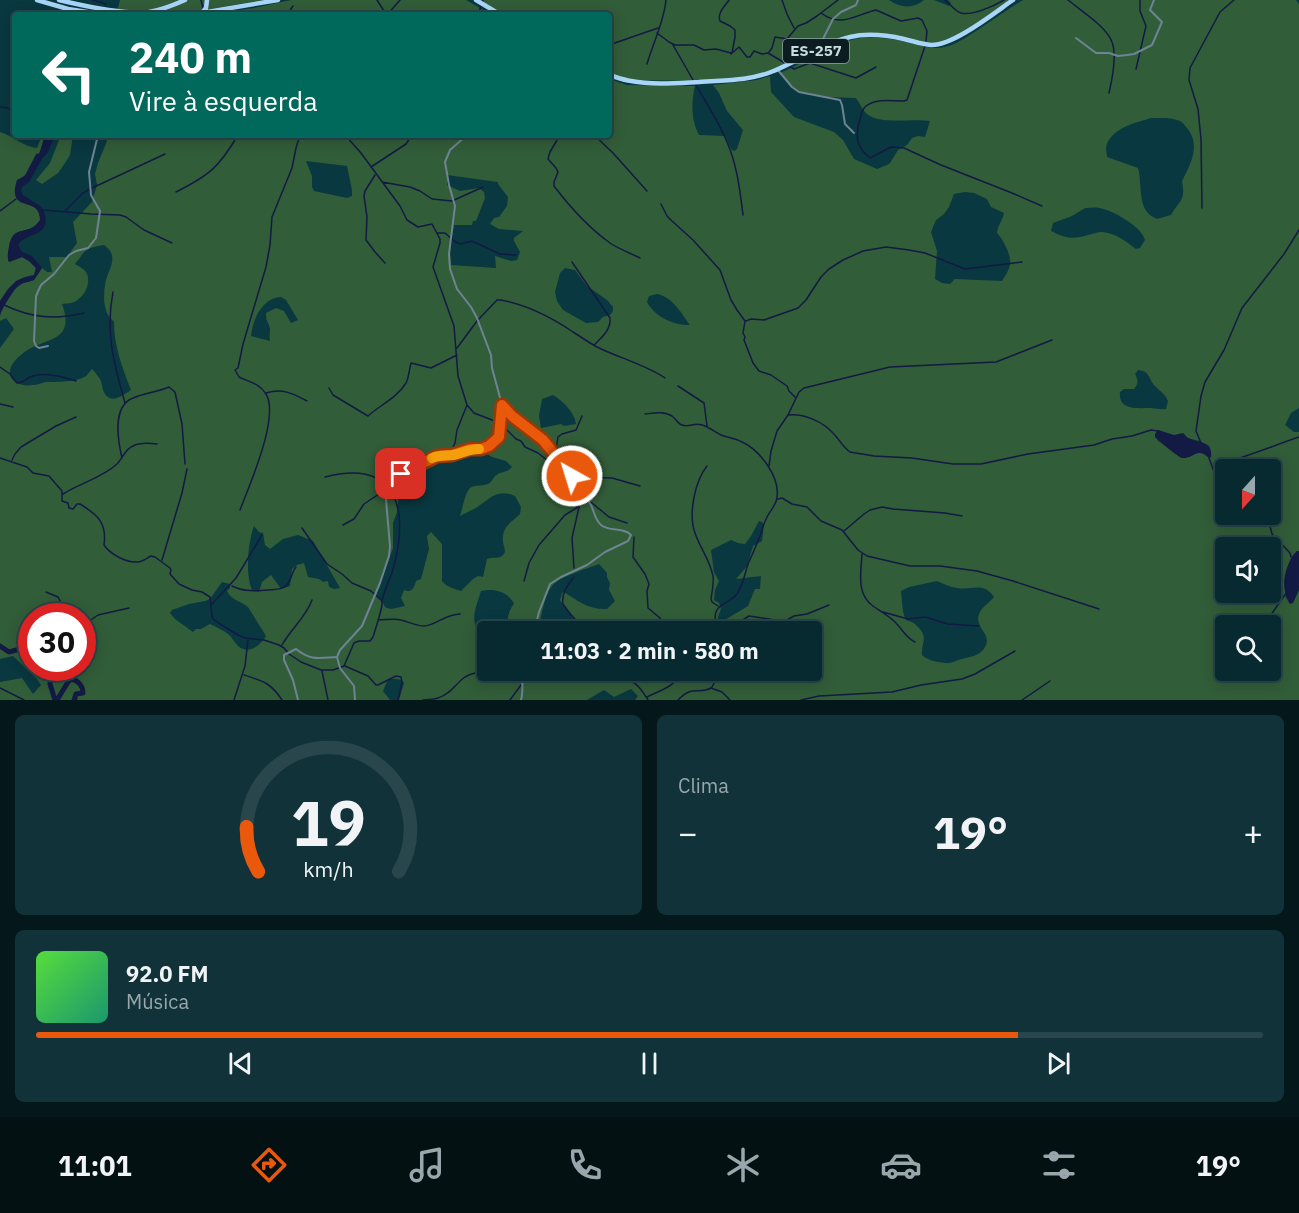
<!DOCTYPE html>
<html lang="pt">
<head>
<meta charset="utf-8">
<style>
  body { margin:0; font-family:"IBM Plex Sans",sans-serif; background:#103238; color:#f1f3f6; height:100vh; display:flex; flex-direction:column; font-size:22px; white-space:nowrap }
  * { box-sizing:border-box; margin:0 }
  p { font-size:20px; color:#98a7ab }
  .icon { flex:none; width:33px; height:33px; fill:none; stroke:currentColor; stroke-width:2; stroke-linecap:round; stroke-linejoin:round }
  .map { position:relative; height:700px; overflow:hidden }
  .sheet { display:flex; flex-direction:column; gap:15px; padding:15px; background:#04171a; flex:1 }
  .sheet>* { flex:none }
  .banner { position:absolute; left:12px; top:12px; width:600px; height:126px; border-radius:6px; box-shadow:0 3px 15px #0003,0 0 0 2px #28464c; background:#00695c; color:#fff; overflow:hidden }
  .needle { width:39px; rotate:201deg }
  .fabs { position:absolute; left:1215px; top:459px; display:grid; gap:12px }
  .fabs a { display:grid; place-items:center; width:66px; height:66px; border-radius:6px; background:#072a30; box-shadow:0 3px 15px #0003,0 0 0 2px #28464c; font-size:30px }
  .speed { position:absolute; left:18px; top:603px; display:flex; gap:12px; font-size:30px; font-weight:700; text-align:center }
  .speed>* { display:grid; place-content:center; width:78px; height:78px; border-radius:50%; background:#072a30; box-shadow:0 3px 15px #0003,0 0 0 2px #28464c; line-height:1 }
  .speed .limit { border:9px solid #d22; background:#fff; color:#111 }
  .pin { position:absolute; display:grid; place-items:center; width:51px; height:51px; color:#fff; margin:-26px; border-radius:12px; box-shadow:0 3px 9px #0006 }
  .me { position:absolute; width:66px; margin:-33px; rotate:321deg; stroke-linejoin:round; filter:drop-shadow(0 0 4px #0008) }
  .turn { display:flex; align-items:center; gap:21px; height:126px; padding:0 18px; font-size:27px }
  .turn .icon { width:78px; height:78px; stroke-width:2.5 }
  .turn b { display:block; font-size:42px; line-height:51px }
  .big { font-size:45px; font-weight:700; line-height:1.1 }
  .sheet .tile { flex:1; display:flex; flex-direction:column; justify-content:center; gap:9px; min-width:0; padding:0 21px; border-radius:9px; background:#103238 }
  .sheet .dial { align-items:center; gap:0 }
  .dial svg { height:156px; overflow:visible; fill:none; stroke:#28464c; stroke-width:7; stroke-linecap:round; text-anchor:middle }
  .dial text { fill:#f1f3f6; stroke:none }
  .song { display:flex; align-items:center; gap:18px }
  .cover { width:72px; height:72px; border-radius:9px; background:linear-gradient(135deg,hsl(110 70% 55%),hsl(160 70% 35%)) }
  .played { height:6px; border-radius:3px; background:linear-gradient(90deg,#ea580c 80%,#28464c 80%) }
  .keys { display:flex; justify-content:space-around; direction:ltr }
  .heat { display:flex; justify-content:space-between; align-items:center; font-size:33px; direction:ltr }
  .sheet .tiles { flex:1; display:grid; gap:15px; grid-template-columns:1fr 1fr }
  .tile:last-child { grid-column:span 2 }
  .trip { position:absolute; left:477px; top:621px; width:345px; height:60px; border-radius:6px; background:#072a30; box-shadow:0 3px 15px #0003,0 0 0 2px #28464c; font-weight:700; line-height:60px; text-align:center }
  .dock { display:flex; height:96px; justify-content:space-around; align-items:center; background:#031113; color:#98a7ab }
  .dock .icon { width:42px; height:42px }
  .dock .selected { color:#ea580c }
  .dock b { font-size:27px; color:#f1f3f6 }
  .map>svg:first-child { display:block }
  .green { fill:#325d39; fill-rule:evenodd }
  .water { fill:#131a44 }
  .lines { fill:none; stroke-linecap:round; stroke-linejoin:round }
  .stream { stroke:#131a44; stroke-width:1.5 }
  .river { stroke:#131a44; stroke-width:5 }
  .street { stroke:#6e8495; stroke-width:2 }
  .primary { stroke:#a9d6f8; stroke-width:4.5 }
  .route-casing { stroke:#983908; stroke-width:15 }
  .route { stroke:#ea580c; stroke-width:10 }
  .slow { stroke:#f59e0b; stroke-width:10 }
  .labels { text-anchor:middle; stroke-width:6; stroke-linejoin:round; paint-order:stroke }
  .shield { fill:#0b1d20; stroke:#8ea3a6; stroke-width:1.5 }
  .shield-label { font-size:15px; font-weight:bold; fill:#c6dce0 }
</style>
</head>
<body>
<div class="map">
<svg width="1299" height="700" viewBox="0 0 1299 700">
  <rect width="100%" height="100%" fill="#093840"/>
  <path class="green" d="M120 0H263L175 15H113L118 8Z
    M291 0H466L492 15H203L254 8Z
    M475 0H889C900 8 914 9 924 0H934L949 6 951 3 948 0H1014L950 41 930 44 899 37H848L781 68 756 76 710 81 628 80 609 75V15H502Z
    M1023 0H1296L1299 4V408L1291 413 1285 425 1294 432H1299V551H1297C1290 560 1284 571 1284 583 1284 589 1286 593 1286 598L1293 602 1299 590V700H635L638 696 631 689 614 697 604 690 587 700H399L404 683 402 680 396 679H388L383 691 390 700H77L78 698 75 696 73 700H0V682L22 678 33 694 41 685 37 679 13 656 0 659V348L14 329 6 318 0 321V312L15 289 23 283 34 280 42 268 47 272H52L49 257H67L77 243 73 222 92 202 97 185 95 174 98 163 107 141 104 137 97 135H609V79L627 85 695 86C691 102 691 120 699 135L725 136 731 149 734 151 737 149 743 130 727 111 719 93 713 85 757 80 770 76 771 92 794 117 834 132 843 140 854 159 877 169 887 165 890 163 898 150 907 145 912 138 918 136 925 137 930 121C914 118 879 125 867 114 862 110 860 103 856 98L827 97 796 91 780 73C805 63 835 41 861 38 873 37 886 38 898 40 915 43 931 52 948 46 954 45 959 41 965 38 985 26 1003 12 1023 0ZM1151 118C1160 118 1171 117 1180 121 1183 123 1184 124 1187 128 1201 145 1191 163 1182 181 1186 202 1179 200 1171 215L1157 219C1154 217 1150 216 1148 213 1138 202 1142 181 1138 168L1107 157C1107 154 1106 151 1106 147 1111 128 1135 123 1151 118ZM306 161 347 166 352 190V196L347 198 314 191 312 187V176ZM447 175 498 182V184L508 197 507 206 499 217 494 218 490 224 499 229 523 231 514 238V241L520 252 517 260 511 261 495 256 496 268 451 265 450 248 454 225H472L473 221H476L485 198 484 192 479 188 460 191 447 185ZM965 192 974 193 987 199 991 207 1004 213C1003 220 998 224 997 233 1002 238 1004 243 1007 249 1013 264 1010 268 1002 281L955 279 950 284 942 283 935 279 937 251 931 232 936 220 944 214 949 207 954 194ZM1085 208C1090 208 1095 207 1099 208 1113 210 1142 227 1145 240L1140 248 1136 249C1125 241 1116 233 1102 232 1097 232 1093 234 1088 235 1072 240 1065 238 1051 231L1053 223 1072 216ZM104 245C119 255 110 267 106 280 104 288 103 302 106 310 107 315 111 318 114 322 114 346 122 367 131 390 122 396 109 406 103 390 102 387 102 384 101 381 99 377 95 372 92 369 91 370 87 375 86 376 78 382 56 382 46 382 41 383 37 385 32 385 22 387 8 382 10 370 12 363 16 359 21 355 42 336 77 345 62 304 67 303 72 304 76 301 85 296 92 282 86 272 83 268 78 266 75 264 87 249 83 249 104 245ZM565 268 575 270 587 286 607 300 613 307V311L610 315 603 317 598 322 586 323 563 310 557 301 555 292 560 273ZM657 294C673 297 681 313 690 325 674 326 654 316 647 302L649 296ZM281 297 286 300 298 320 291 323 284 311 276 308 266 313C266 323 269 322 270 329 270 334 269 337 270 341L251 336C253 319 262 298 281 297ZM1138 370C1151 371 1148 379 1155 386 1161 392 1165 394 1168 401L1166 409C1160 410 1156 408 1151 408 1138 408 1118 411 1120 392L1124 389H1134C1139 383 1138 380 1135 374ZM553 395C563 401 575 413 576 424L564 426 561 424 541 428 539 416 542 399ZM1158 430 1171 435 1200 441 1205 444 1204 453 1199 452 1189 457 1169 448 1157 440ZM481 450 492 457 506 461 512 467C507 473 501 471 495 476 492 480 491 484 484 485 480 486 474 485 470 488 464 495 463 508 460 516 465 513 470 511 474 509 490 500 495 488 515 496L521 507 520 514C513 521 503 526 503 537 502 543 505 547 505 552 500 561 495 556 487 559L483 577 478 576 473 579 461 591C455 589 446 587 442 581V544L431 532 427 536 429 549 421 579 416 581C414 588 412 593 404 590L401 598 405 606C397 607 392 611 385 607L383 603 376 594 393 548V523L397 512 399 495 401 492 399 487V476L424 462 437 457H450L467 452ZM1226 470H1270V514H1226ZM759 521 762 522 764 525 762 541 753 546 747 566 736 579 761 576 760 589H755L748 606 718 624V617L721 609 719 603 714 600 715 590 719 581 714 572 711 550 731 540 738 543 745 544 751 536ZM254 526 259 532 263 533 265 545 270 549 283 539 298 535 313 541 340 588 334 589 329 587 328 581 323 582 319 579 308 577 304 563 297 565 292 569 290 586 281 589 271 575 262 582 259 592 252 590C245 574 248 542 254 526ZM1226 548H1270V592H1226ZM599 564 607 573V577L610 583 609 590 615 601 607 609C589 610 578 601 564 592L562 593 560 600C566 611 579 619 572 631L812 632V670H488L487 636C466 627 476 608 481 591 493 588 508 591 514 604 507 612 508 622 505 631H537C541 622 541 613 544 604 546 597 549 588 555 583 565 575 586 569 599 564ZM937 581C944 584 950 587 957 588 972 591 983 581 994 597 991 601 985 605 981 610 971 627 991 631 986 645 981 657 968 657 958 660 956 661 950 663 949 663 940 663 928 661 922 655 921 642 929 638 918 627 914 623 913 622 906 620 902 613 902 599 901 591L909 587ZM222 582 230 584V588L227 591C231 600 241 601 248 607L266 636C260 646 248 655 238 646 234 642 232 637 228 634 223 630 216 627 210 624L201 629H196L193 632 175 619 170 613 172 610 189 604 205 601 210 599ZM32 616H82V668H32ZM1226 626H1270V670H1226Z
    M0 132C13 136 24 147 37 148L41 138V135H45C40 152 36 173 17 180L20 202C30 204 41 207 40 220 29 237 13 223 9 247 8 253 7 256 9 262L22 257 29 261 36 268 34 275C30 276 27 276 23 278 13 281 6 293 0 301Z
    M61 135H73L70 155 65 163 58 173 42 184 36 180 50 163Z"/>
  <path class="water" d="M45 135H55L48 152 42 159 29 182 22 187 21 191 23 195C28 199 35 202 40 206 43 208 44 211 45 215 50 237 26 232 18 245L22 252 32 256 42 268 34 280C29 282 24 282 19 285 13 290 2 308 0 316V301L8 289 16 281 23 278 34 275 36 268 29 261 22 257 9 262C7 257 8 253 9 247 13 222 29 238 40 220 40 194 6 215 17 180 35 173 40 152 45 135Z
    M1158 430 1174 435 1183 433C1186 436 1187 438 1191 439 1201 444 1213 441 1211 457L1209 458C1196 446 1194 459 1182 458 1178 457 1159 441 1155 437V434Z
    M1297 551H1299V590L1293 603 1290 604C1280 591 1285 561 1297 551Z"/>
  <g class="lines">
    <path class="stream" d="M93 0 106 4
      M201 0 203 8
      M377 0 386 14
      M729 0C725 6 717 13 720 21L730 26 735 30V37L732 53
      M782 0 787 14 794 28
      M945 0C950 4 955 11 961 13 972 16 994 6 1004 0
      M1068 0C1080 10 1107 27 1112 42 1117 55 1112 80 1109 93
      M821 13C841 28 855 15 876 10L901 21 918 18 922 20 927 31 926 41
      M287 15 293 6
      M387 15 400 0
      M478 15 483 0
      M657 33 669 42 675 45H694L704 50 716 49 731 53
      M609 45 658 28
      M673 45 693 80
      M925 46 907 100 904 101C892 101 877 98 866 106 862 109 861 115 860 119 855 136 856 147 870 158L891 147 904 148 941 165 1012 193 1042 206
      M769 52 772 48 775 37 787 39 798 26 806 23 817 16 838 0
      M731 54 739 47 747 57H750L754 51 762 54 768 53 785 63
      M647 64C653 43 664 22 666 0
      M789 66 794 69 810 63 856 78 876 67
      M1136 69 1146 26 1140 11V0
      M696 85C706 103 719 122 727 142 737 165 740 190 743 215
      M0 107 8 108 15 113
      M345 135 361 153 400 206 407 220 418 227 432 224 440 239V243L433 267 454 326 458 376 467 405 474 413 500 423 516 439 521 441 525 447 538 453 561 471 576 490 578 496 579 507 572 538 574 568
      M560 135 550 152 548 159 556 168 558 172 554 182V186C570 207 589 228 610 243 619 249 630 253 640 258
      M594 135 613 153 647 191
      M371 167 406 144 412 135
      M375 175 365 191 364 196 367 217 366 240 375 252 385 263
      M382 182 410 187 420 191 432 199 452 201 483 187
      M176 192C210 175 219 167 238 135
      M661 204 667 216 672 221 693 240 720 270 731 300 737 310 745 321 743 333 745 337 744 340 753 363 759 371 771 375 787 386 789 391 795 397
      M1202 208 1201 139 1198 109 1189 80 1190 68 1220 12 1234 0
      M43 210 91 214 120 215 126 217 144 230 172 243
      M0 211 16 199
      M65 211 83 193 90 189 165 154
      M437 233H445L454 241 460 244 472 241 500 254 516 255
      M572 262 610 318C611 330 602 337 594 345
      M113 292C105 332 114 364 125 403
      M4 305C32 318 54 320 84 313
      M746 321 751 319 764 320 798 308 806 300 821 277 829 269 843 260 863 251 886 247 909 250 925 253 965 269 1022 262
      M457 348 477 321 497 300H501C527 305 551 317 573 332 581 337 588 342 597 347 619 358 644 364 665 378
      M0 367 10 374 17 383C24 383 25 380 30 377 43 371 63 377 76 381
      M678 386 704 403 707 426
      M329 388 333 395 368 416C380 405 397 398 406 383 409 377 409 370 411 363L431 368 457 355
      M266 393C282 388 292 393 307 401
      M0 404 13 407
      M645 414C654 413 664 411 672 416 676 419 678 424 682 425 690 428 695 421 705 426 710 428 715 432 721 435 728 438 735 438 742 442 760 450 780 477 777 497 777 504 770 511 767 517 765 521 763 526 762 530 758 542 753 553 748 564 744 576 744 583 737 594 729 605 709 604 717 625L722 626 734 621 738 623 749 616 775 620
      M788 415C804 413 823 422 833 433 839 439 843 447 850 452L874 456 912 458 953 464H981L1028 454 1094 445 1112 439 1132 436 1151 430 1158 431
      M1201 443 1196 431 1201 396 1205 382 1224 350 1242 308 1284 254 1299 230
      M0 458 27 467 33 473 49 476 62 491V501L68 503 69 508 73 509 77 504H80C98 515 107 523 104 545 110 554 126 563 138 562 142 562 147 558 151 556L155 557 170 568 171 570 170 574 179 584 192 590 202 592 210 597 212 616 213 619 220 624 238 635 245 638 264 640 279 645 284 648 289 654 301 662 321 670H333L344 666 354 643 359 641H370L373 637C376 627 380 616 382 605 382 601 381 600 383 597 386 586 391 577 394 566 409 507 396 459 325 477
      M122 458C118 441 112 406 133 398 144 393 158 392 169 387L175 392 182 424 185 464
      M1209 458 1216 477 1226 484
      M12 460 15 454 21 447 56 426 76 417
      M409 462 452 449 455 443 457 430 467 405
      M551 462 556 449 558 437 562 434 576 430 582 416
      M707 466C695 481 688 514 695 533 700 548 710 560 713 576 714 583 712 592 711 599L712 602 718 606
      M769 466 771 451 777 431 788 415 799 392 804 388 890 367 996 362 1052 340
      M1214 466C1243 458 1270 447 1299 437
      M567 477 612 478 640 486
      M63 494C80 483 102 478 117 464 123 458 125 449 133 446 140 442 149 443 157 444
      M778 499 782 498 792 504 807 507 821 521 842 530 858 550 867 556 910 566H940L977 571 1013 581 1099 609
      M581 500 592 503 609 517 627 523
      M240 510C249 486 280 417 266 394 259 383 249 382 239 377L235 370 238 368 243 344 266 267 270 245 272 217 292 168 296 148 300 135
      M1267 514 1272 534 1290 553 1291 557
      M343 525 354 519 364 504 388 488
      M302 528 327 564 342 574 352 583 371 591 381 600
      M844 531 864 514 870 510 882 507 893 509 945 513 962 516
      M634 537 633 557 645 574 649 584 647 591 648 608 660 618 663 632
      M862 554C861 572 856 594 873 606 880 611 889 616 895 622 902 629 906 638 915 642
      M162 560 182 493 187 469
      M574 577C567 585 561 594 563 604 574 620 580 627 600 632
      M524 581 529 563 539 545 565 515 578 507
      M232 586C244 592 256 591 269 590 274 589 280 590 284 587 291 584 291 573 296 567
      M46 592 58 597 62 605 73 611 76 616
      M212 604 236 578 262 535
      M883 612 908 619 925 617 948 624 979 626
      M378 620C386 620 394 618 401 620 409 622 417 626 424 626 435 626 445 614 460 614
      M82 626 98 615 129 608
      M738 626 752 632
      M1261 626 1270 616 1287 592
      M619 632 641 630 662 625
      M735 632 738 627
      M761 632 775 627 794 616 807 614 829 605
      M282 645C291 629 306 617 312 600
      M345 666 368 676 376 685H378L396 676 401 677 402 683 398 700
      M322 671 328 700
      M244 675C263 681 271 683 282 700
      M571 679C583 677 618 676 628 680 638 683 643 692 648 700
      M712 687 718 676 725 670
      M0 688 24 700
      M647 697C661 690 677 686 682 670
      M234 700 245 666 248 640
      M423 700C428 699 433 700 438 698 451 694 455 684 465 677 476 670 482 676 488 661
      M510 700 521 685
      M678 700C693 684 698 695 711 688L722 692 730 700
      M801 700 819 696 892 692 921 685 962 679 975 674 1015 651
      M1022 700 1050 681"/>
    <path class="river" d="M27 177 38 156
      M0 646 9 652 28 647H32
      M51 668 53 671 50 684 55 700
      M57 700 68 682 71 679C78 680 83 686 83 693L76 694 74 700"/>
    <path class="street" d="M1076 38 1096 53H1109L1118 56 1127 55 1134 54 1152 45 1162 22 1150 10 1154 0
      M819 47 833 19 841 12 856 5 858 0
      M777 69 792 87 799 92 840 100 842 105 845 124 854 133
      M48 346 39 348 36 346 34 341 36 296 41 285 54 274 69 255 76 251 88 248 96 238 100 211 91 195 89 172 98 135
      M502 405C513 421 532 427 544 441 561 460 577 482 591 505 594 511 595 520 601 525 610 532 624 527 631 535L628 541 605 552 587 565 561 577 550 584 539 612 534 632
      M298 700 293 680 284 660V655L296 649C311 661 319 658 337 657
      M355 700 354 686 340 668 337 657 340 650 362 626 380 583 389 556 390 546 386 500 389 486 397 477 425 461 437 456 452 455 470 449 485 448 498 440 500 434V422L502 405 492 368 491 355 477 318 471 307 457 289 450 269 449 254 455 206 449 185 445 162 450 150 467 135
      M521 700C524 690 521 680 523 670"/>
    <path class="primary" d="M37 0 68 9 106 15
      M59 0C84 6 124 15 149 12 161 10 174 5 185 0
      M476 0 501 15
      M202 13 206 8 207 0
      M189 15 278 0
      M609 75C616 77 623 80 631 81 653 85 677 83 699 82 723 80 748 81 771 72 797 62 822 44 850 37 867 33 886 35 904 39 913 41 921 44 931 45 953 46 994 13 1013 0"/>
  </g>
  <g class="lines">
    <g class="route-casing">
      <path id="route" d="M401 474 437 456 452 455 470 449H481L489 446 499 437 502 405 512 416 543 440 572 476"/>
    </g>
    <use href="#route" class="route"/>
    <path class="slow" d="M432 458C439 455 446 456 453 455 462 453 470 449 479 449"/>
  </g>
  <g class="labels">
    <rect class="shield" x="783" y="39" width="66" height="24" rx="4.5"/>
    <g class="shield-label">
      <text x="816" y="56">ES-257</text>
    </g>
  </g>
</svg>
<div class="fabs">
<a><svg class="needle" viewBox="-14 -14 28 28"><path d="M0-13l5 13h-10z" fill="#e53935"/><path d="M0 13l5-13h-10z" fill="#98a7ab"/></svg></a>
<a><svg class="icon" aria-label="sound" viewBox="0 0 24 24"><path d="M4 9h4l5-4v14l-5-4H4zM17 9q2 3 0 6"/></svg></a>
<a><svg class="icon" aria-label="search" viewBox="0 0 24 24"><circle cx="10" cy="10" r="6"/><path d="M15 15l6 6"/></svg></a>
</div>
<div class="speed"><div class="limit">30</div></div>
<div class="pin" style="left:401px;top:474px;background:#d93025"><svg class="icon" aria-label="arrive" viewBox="0 0 24 24"><path d="M6 21V4h12l-3 4 3 4H6"/></svg></div>
<svg class="me" style="left:572px;top:476px" viewBox="-20 -20 40 40"><circle r="17" fill="#ea580c" stroke="#fff" stroke-width="3"/><path d="M0-11L8 9 0 5-8 9z" fill="#fff"/></svg>
<div class="trip">11:03 · 2 min · 580 m</div>
<div class="banner">
<div class="turn"><svg class="icon" aria-label="left" viewBox="0 0 24 24"><path d="M17 20v-9H6M10 6l-5 5 5 5"/></svg><div><b>240 m</b>Vire à esquerda</div></div>
</div>
</div>
<section class="sheet">
<div class="tiles">
<div class="tile dial"><svg viewBox="0 0 100 80">
<path d="M14 69A42 42 0 1 1 86 69"/>
<path d="M14 69A42 42 0 0 1 8 46" stroke="#ea580c"/>
<text x="50" y="56" font-size="32" font-weight="700">19</text>
<text x="50" y="72" font-size="11">km/h</text>
</svg></div>
<div class="tile"><p>Clima</p>
<div class="heat"><a>−</a><b class="big">19°</b><a>+</a></div>
</div>
<div class="tile">
<div class="song"><i class="cover"></i><div><b>92.0 FM</b><p>Música</p></div></div>
<div class="played"></div>
<div class="keys"><svg class="icon" aria-label="previous" viewBox="0 0 24 24"><path d="M18 5L8 12l10 7zM5 5v14"/></svg><svg class="icon" aria-label="pause" viewBox="0 0 24 24"><path d="M8 5v14M16 5v14"/></svg><svg class="icon" aria-label="next" viewBox="0 0 24 24"><path d="M6 5l10 7-10 7zM19 5v14"/></svg></div>
</div>
</div>
</section>
<nav class="dock">
<b>11:01</b>
<svg class="icon selected" aria-label="directions" viewBox="0 0 24 24"><path d="M12 3l9 9-9 9-9-9zM9 14v-3h6M13 9l2 2-2 2"/></svg>
<svg class="icon" aria-label="music" viewBox="0 0 24 24"><path d="M9 18V5l10-2v13"/><circle cx="6" cy="18" r="3"/><circle cx="16" cy="16" r="3"/></svg>
<svg class="icon" aria-label="phone" viewBox="0 0 24 24"><path d="M5 4h4l2 5-3 2q2 4 5 5l2-3 5 2v4C11 20 4 13 5 4z"/></svg>
<svg class="icon" aria-label="climate" viewBox="0 0 24 24"><path d="M12 3v18M4 7l16 10M4 17L20 7"/></svg>
<svg class="icon" aria-label="car" viewBox="0 0 24 24"><path d="M5 17H2v-5l4-1 3-4h7l3 4 3 1v5h-3M9 17h6M6 11h13"/><circle cx="7" cy="17" r="2"/><circle cx="17" cy="17" r="2"/></svg>
<svg class="icon" aria-label="filters" viewBox="0 0 24 24"><path d="M4 7h16M4 17h16"/><circle cx="9" cy="7" r="2"/><circle cx="15" cy="17" r="2"/></svg>
<b>19°</b>
</nav>
</body>
</html>
